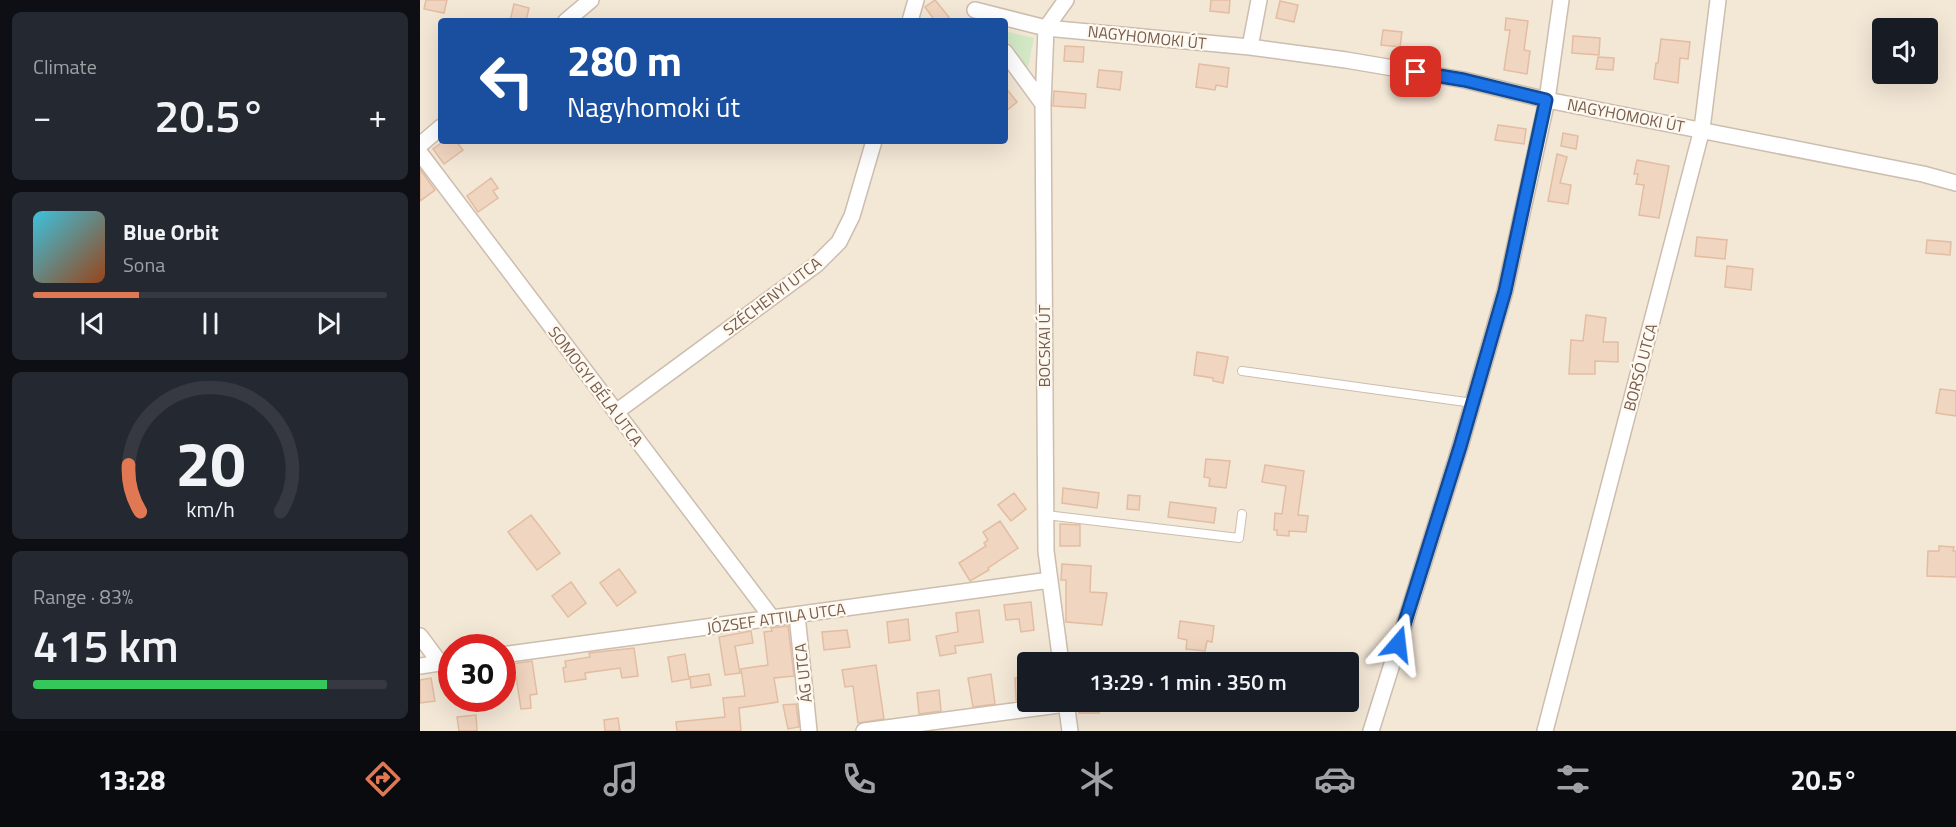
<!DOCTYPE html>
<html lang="en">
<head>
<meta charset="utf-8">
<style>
  body { margin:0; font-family:"Titillium Web",sans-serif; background:#242831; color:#f1f3f6; height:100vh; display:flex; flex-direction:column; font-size:22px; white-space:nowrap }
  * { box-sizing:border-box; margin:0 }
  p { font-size:20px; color:#9ea1a6 }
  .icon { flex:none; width:33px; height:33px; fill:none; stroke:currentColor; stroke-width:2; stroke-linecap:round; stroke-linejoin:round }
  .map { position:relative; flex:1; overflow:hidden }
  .panel { display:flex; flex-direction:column; gap:12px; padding:12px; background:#0d0f14; width:420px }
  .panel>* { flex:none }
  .hud { position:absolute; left:18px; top:18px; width:570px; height:126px; border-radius:6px; box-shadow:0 6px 24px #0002; background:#1a4fa0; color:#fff; overflow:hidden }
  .controls { position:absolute; left:1452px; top:18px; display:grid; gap:12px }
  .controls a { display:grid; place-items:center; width:66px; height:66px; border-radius:6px; background:#171b24; box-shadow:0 6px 24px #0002; font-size:30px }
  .speed { position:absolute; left:18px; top:634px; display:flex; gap:12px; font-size:30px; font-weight:700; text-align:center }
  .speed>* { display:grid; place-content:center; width:78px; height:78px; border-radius:50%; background:#171b24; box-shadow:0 6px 24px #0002; line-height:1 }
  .speed .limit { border:9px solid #d22; background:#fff; color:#111 }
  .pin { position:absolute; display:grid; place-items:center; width:51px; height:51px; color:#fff; margin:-26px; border-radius:12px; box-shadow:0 3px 9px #0006 }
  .me { position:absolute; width:66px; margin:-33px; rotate:17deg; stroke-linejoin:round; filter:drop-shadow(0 0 4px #0008) }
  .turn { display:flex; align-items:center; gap:21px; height:126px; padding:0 30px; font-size:27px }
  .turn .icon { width:78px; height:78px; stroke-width:2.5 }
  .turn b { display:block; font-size:42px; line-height:51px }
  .big { font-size:45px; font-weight:600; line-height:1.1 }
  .panel .widget { flex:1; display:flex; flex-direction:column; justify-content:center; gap:9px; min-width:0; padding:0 21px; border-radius:9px; background:#242831 }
  .panel .dial { align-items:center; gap:0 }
  .dial svg { height:156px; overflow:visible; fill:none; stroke:#363941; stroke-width:7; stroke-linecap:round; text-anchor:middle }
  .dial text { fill:#f1f3f6; stroke:none }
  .song { display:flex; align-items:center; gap:18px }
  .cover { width:72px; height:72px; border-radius:9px; background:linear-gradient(135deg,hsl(190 70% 55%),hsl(20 70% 35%)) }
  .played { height:6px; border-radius:3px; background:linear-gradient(90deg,#df7853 30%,#363941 30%) }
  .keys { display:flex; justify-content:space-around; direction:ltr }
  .heat { display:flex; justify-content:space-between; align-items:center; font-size:33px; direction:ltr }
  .charge { height:9px; border-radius:4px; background:linear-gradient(90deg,#34c759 83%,#363941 0) }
  .trip { position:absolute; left:597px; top:652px; width:342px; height:60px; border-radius:6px; background:#171b24; box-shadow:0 6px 24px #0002; font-weight:600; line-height:60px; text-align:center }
  .tabs { display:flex; height:96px; justify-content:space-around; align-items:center; background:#090b0e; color:#9ea1a6 }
  .tabs .icon { width:42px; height:42px }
  .tabs .current { color:#df7853 }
  .tabs b { font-size:27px; color:#f1f3f6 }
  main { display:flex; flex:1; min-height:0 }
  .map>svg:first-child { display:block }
  .residential { fill:#f3e7d6; fill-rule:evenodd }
  .green { fill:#d3e9c6 }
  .building { fill:#f0d5c0; stroke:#e2bda2; stroke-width:1.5 }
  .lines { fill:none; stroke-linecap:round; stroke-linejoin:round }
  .lane-casing { stroke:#cdbdae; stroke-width:10 }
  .street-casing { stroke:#cdbdae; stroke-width:18 }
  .lane { stroke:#fff; stroke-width:8 }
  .street { stroke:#fff; stroke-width:15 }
  .route-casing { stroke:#114b97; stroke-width:15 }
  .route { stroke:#1a73e8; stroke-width:10 }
  .labels { text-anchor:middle; stroke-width:4.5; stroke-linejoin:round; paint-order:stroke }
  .street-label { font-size:16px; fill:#755c4d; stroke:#fef8ee }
</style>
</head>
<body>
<main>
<section class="panel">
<div class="widget"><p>Climate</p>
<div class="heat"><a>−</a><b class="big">20.5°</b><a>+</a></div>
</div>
<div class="widget">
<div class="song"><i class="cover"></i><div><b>Blue Orbit</b><p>Sona</p></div></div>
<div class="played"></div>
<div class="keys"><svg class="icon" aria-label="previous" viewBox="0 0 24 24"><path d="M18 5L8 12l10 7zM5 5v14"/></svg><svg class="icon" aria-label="pause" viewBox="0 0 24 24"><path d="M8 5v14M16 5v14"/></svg><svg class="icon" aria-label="next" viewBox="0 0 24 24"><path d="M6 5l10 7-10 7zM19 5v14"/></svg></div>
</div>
<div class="widget dial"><svg viewBox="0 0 100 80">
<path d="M14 69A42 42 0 1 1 86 69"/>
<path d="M14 69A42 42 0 0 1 8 45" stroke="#df7853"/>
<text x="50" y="56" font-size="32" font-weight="700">20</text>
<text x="50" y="72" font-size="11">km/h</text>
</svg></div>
<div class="widget"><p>Range · 83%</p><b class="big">415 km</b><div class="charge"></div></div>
</section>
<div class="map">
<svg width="1536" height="731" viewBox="0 0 1536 731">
  <rect width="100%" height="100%" fill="#fbf5e8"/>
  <path class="residential" d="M0 0H1536V731H0ZM21 21H585V141H21ZM1462 28H1508V74H1462ZM32 648H82V699H32ZM608 663H928V702H608Z"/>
  <path class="green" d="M585 31 614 38 607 72 585 43Z"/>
  <path class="building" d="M6 0H27L24 13 4 9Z
    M515 0 529 17 523 21H515L505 7Z
    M791 0H810L809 13 790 11Z
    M860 1 878 5 874 22 856 18Z
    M94 4 109 8 106 21H90Z
    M1086 18 1108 21 1104 50 1110 51 1107 74 1084 70 1090 30H1085Z
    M963 30 982 32 980 47 961 45Z
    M1153 36 1180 38 1179 55 1152 53Z
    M1241 39 1270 42 1268 59 1260 58 1258 83 1234 79 1236 63H1238Z
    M645 46 664 47 663 62 644 61Z
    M1178 57 1194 58 1193 70 1176 69Z
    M779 64 809 68 807 87 796 85 795 90 776 87Z
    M679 70 702 72 700 90 677 87Z
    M585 87 597 102 585 112Z
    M634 91 666 94 665 108 633 106Z
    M1078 125 1106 129 1104 144 1075 140Z
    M1143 133 1158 136 1156 149 1141 146Z
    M24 141H36L43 150 24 164 13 149Z
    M1137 154 1147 157 1140 183 1151 185 1148 204 1128 201Z
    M1217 160 1249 166 1239 218 1219 215 1224 185 1216 184 1218 174H1214Z
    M0 169 15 190 0 201Z
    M71 178 78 188 73 191 78 198 58 212 47 196Z
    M1277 237 1307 240 1305 259 1275 256Z
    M1507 240 1531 242 1530 255 1506 253Z
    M1307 266 1333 269 1331 290 1305 287Z
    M1166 315 1186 318 1183 342H1198V362L1175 361V374H1149L1151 340 1163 341Z
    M777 352 808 357 803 383 793 381V378L774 375Z
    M1520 389 1536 391V416L1516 413Z
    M786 459 810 461 806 488 789 486 790 478 784 477Z
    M845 465 884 471 878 515 888 516 886 532 869 531V536L857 535V530H854L855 513 862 514 866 486 842 482Z
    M643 488 679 493 677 508 642 503Z
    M594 493 606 509 591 521 578 505Z
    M708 495 720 496 719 510 707 509Z
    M750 502 796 508 794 523 748 517Z
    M111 515 140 553 117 570 88 532Z
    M580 521 598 548 568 568 569 570 550 581 539 563 566 546 564 543 568 540 563 532Z
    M640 524 660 525V546H640Z
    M1519 546 1534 547 1533 551H1536V577L1507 576 1508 551H1519Z
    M642 564 671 566 670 592 687 593 682 625 646 622V580H641Z
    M199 569 216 592 197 606 180 583Z
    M151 582 166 603 148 617 132 596Z
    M611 602 614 630 601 632 599 619 586 620 584 605Z
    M559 610 563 642 535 646 536 653 520 656 516 636 538 632 536 613Z
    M488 619 490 640 469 643 467 622Z
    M760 621 794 626 792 642 787 641 785 651 766 649 767 640 758 638Z
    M368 626 374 676 354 678 358 702 319 708 321 731H257L256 722 305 717 303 698 325 696 321 669 348 665 344 632 352 631 351 628Z
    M427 630 430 647 404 650 402 632Z
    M331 631 333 643 315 646 320 673 305 675 299 637Z
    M214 648 218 676 202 678 200 668 165 673 166 679 145 682 143 668 146 667 145 661 170 657 169 653Z
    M265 654 269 679 252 682 248 657Z
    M112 661 117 694 110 695 111 708 101 709 96 677H93L91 664Z
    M456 665 464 719 438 723 433 686 425 687 422 670Z
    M289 674 291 685 271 688 270 677Z
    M571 674 575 704 553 707 548 678Z
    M11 678 15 701 0 703V680Z
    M595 678H608V699L596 700Z
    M519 690 521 711 499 714 497 693Z
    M659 702H679V713H659Z
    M376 704 379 727 368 729 363 705Z
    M56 715 57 731H39L37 717Z
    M198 718 200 731H185L184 720Z"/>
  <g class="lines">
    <g class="lane-casing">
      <path id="lane" d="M822 371 1053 403
        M626 515 819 538 822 514"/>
    </g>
    <g class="street-casing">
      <path id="street" d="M555 10 626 28 830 47 926 60 1044 80 1127 100 1503 174 1536 183
        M146 21 171 0
        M490 21 496 0
        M830 47 839 0
        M585 52 623 104
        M0 145 21 127
        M0 153 352 618
        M196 412 397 264 419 242 432 216 454 141
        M377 615 389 731
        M0 636 20 663
        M82 655 630 580
        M641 663 626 551 623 104 626 28 646 0
        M0 666 32 661
        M646 702 650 731
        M444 731 646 704
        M951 731 1040 447 1085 291 1127 100 1141 0
        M1125 731 1282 129 1298 0"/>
    </g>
    <use href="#lane" class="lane"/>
    <use href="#street" class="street"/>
  </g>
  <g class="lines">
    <g class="route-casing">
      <path id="route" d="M978 644 1040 447 1085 291 1126 100 1044 80 996 72"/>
    </g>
    <use href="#route" class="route"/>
  </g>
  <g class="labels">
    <g class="street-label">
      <text transform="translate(727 37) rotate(6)" y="6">NAGYHOMOKI ÚT</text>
      <text transform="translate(1206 115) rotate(11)" y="6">NAGYHOMOKI ÚT</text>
      <text transform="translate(352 296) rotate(-37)" y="6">SZÉCHENYI UTCA</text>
      <text transform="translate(624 346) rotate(-90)" y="6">BOCSKAI ÚT</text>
      <text transform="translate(1220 367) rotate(-75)" y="6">BORSÓ UTCA</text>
      <text transform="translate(176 386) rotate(53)" y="6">SOMOGYI BÉLA UTCA</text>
      <text transform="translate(356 618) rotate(-8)" y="6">JÓZSEF ATTILA UTCA</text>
      <text transform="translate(383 673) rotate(-96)" y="6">ÁG UTCA</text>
    </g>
  </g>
</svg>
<div class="controls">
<a><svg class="icon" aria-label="sound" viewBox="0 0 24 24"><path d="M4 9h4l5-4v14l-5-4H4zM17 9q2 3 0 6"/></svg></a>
</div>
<div class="speed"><div class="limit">30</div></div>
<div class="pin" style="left:996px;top:72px;background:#d93025"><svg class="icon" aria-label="arrive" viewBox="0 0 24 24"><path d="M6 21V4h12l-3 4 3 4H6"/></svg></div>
<svg class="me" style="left:978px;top:644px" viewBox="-20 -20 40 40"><path d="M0-17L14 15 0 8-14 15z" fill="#1a73e8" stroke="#fff" stroke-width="4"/></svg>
<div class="trip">13:29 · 1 min · 350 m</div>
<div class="hud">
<div class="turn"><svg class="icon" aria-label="left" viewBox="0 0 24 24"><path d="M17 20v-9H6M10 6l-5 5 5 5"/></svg><div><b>280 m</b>Nagyhomoki út</div></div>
</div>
</div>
</main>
<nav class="tabs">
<b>13:28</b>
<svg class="icon current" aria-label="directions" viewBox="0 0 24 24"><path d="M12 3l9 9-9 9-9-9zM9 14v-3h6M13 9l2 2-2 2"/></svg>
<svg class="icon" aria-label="music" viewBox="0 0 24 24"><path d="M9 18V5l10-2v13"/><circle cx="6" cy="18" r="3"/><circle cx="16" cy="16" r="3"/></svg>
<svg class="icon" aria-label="phone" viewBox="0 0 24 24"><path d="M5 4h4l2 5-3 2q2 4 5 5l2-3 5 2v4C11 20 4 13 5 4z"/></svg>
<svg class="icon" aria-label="climate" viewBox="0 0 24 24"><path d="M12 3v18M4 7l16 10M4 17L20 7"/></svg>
<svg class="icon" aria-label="car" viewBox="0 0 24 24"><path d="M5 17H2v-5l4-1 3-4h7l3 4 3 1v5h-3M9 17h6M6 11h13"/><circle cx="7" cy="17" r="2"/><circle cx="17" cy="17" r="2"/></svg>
<svg class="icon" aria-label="filters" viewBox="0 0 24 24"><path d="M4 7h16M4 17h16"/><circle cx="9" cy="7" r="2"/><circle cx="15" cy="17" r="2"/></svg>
<b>20.5°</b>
</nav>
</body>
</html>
